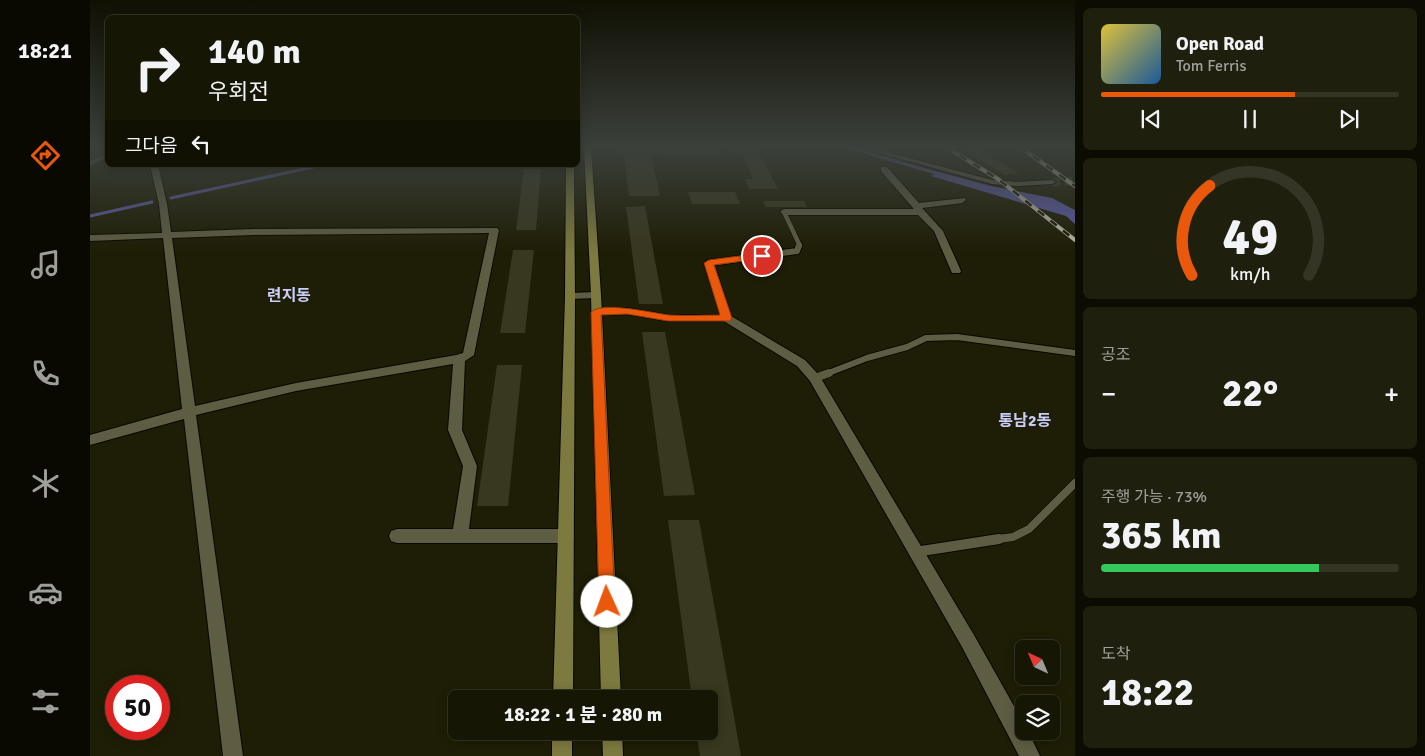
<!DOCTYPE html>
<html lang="ko">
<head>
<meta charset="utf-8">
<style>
  body { margin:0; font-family:Signika,"Noto Sans KR",sans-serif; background:#1f1f0e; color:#f1f3f6; height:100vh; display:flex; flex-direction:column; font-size:19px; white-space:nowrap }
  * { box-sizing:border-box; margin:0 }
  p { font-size:16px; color:#9e9f9a }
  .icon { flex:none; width:28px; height:28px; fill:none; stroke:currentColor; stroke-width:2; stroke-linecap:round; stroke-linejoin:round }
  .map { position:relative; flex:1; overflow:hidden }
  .sheet { display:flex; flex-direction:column; gap:8px; padding:8px; background:#0c0c02; width:350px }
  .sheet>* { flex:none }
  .guide { position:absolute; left:15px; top:15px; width:475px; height:152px; border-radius:8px; box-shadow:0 2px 12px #0003,0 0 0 1px #353526; background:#161604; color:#f1f3f6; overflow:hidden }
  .needle { width:32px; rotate:316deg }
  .controls { position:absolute; left:925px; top:640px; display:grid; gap:10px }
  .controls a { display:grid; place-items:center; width:45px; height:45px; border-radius:8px; background:#161604; box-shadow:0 2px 12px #0003,0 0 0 1px #353526; font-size:25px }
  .speed { position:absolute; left:15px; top:675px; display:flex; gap:10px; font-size:25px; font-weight:700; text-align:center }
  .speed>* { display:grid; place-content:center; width:65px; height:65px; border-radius:50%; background:#161604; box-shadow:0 2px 12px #0003,0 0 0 1px #353526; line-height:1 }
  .speed .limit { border:8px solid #d22; background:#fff; color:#111 }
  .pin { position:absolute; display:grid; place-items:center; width:42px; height:42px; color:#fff; margin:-21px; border:2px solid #fff; border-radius:50%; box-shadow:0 1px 5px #0007 }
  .me { position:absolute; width:55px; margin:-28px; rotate:358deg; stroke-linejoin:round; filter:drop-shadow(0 0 4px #0008) }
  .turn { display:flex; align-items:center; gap:18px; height:105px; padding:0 20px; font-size:22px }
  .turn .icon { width:65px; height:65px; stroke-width:2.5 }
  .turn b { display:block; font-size:35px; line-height:42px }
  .then { display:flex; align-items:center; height:48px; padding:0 20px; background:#0003; gap:10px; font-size:19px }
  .big { font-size:38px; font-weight:700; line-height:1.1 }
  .sheet .card { flex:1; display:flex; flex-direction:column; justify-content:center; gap:8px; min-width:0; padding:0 18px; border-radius:8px; background:#1f1f0e }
  .sheet .dial { align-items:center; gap:0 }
  .dial svg { height:130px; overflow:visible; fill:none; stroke:#353526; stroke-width:7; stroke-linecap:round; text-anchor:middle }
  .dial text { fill:#f1f3f6; stroke:none }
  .song { display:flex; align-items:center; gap:15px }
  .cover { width:60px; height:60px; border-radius:8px; background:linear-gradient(135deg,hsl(50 70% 55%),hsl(210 70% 35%)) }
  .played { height:5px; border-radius:2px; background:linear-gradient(90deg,#ea580c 65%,#353526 65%) }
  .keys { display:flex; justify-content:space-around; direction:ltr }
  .heat { display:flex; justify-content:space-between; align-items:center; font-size:28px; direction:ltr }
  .charge { height:8px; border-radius:4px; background:linear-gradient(90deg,#34c759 73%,#353526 0) }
  .trip { position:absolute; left:358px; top:690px; width:270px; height:50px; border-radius:8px; background:#161604; box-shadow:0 2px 12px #0003,0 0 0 1px #353526; font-weight:700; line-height:50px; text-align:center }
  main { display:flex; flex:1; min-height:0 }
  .menu { display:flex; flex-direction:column; width:90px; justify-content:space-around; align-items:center; background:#090902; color:#9e9f9a }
  .menu .icon { width:35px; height:35px }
  .menu .current { color:#ea580c }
  .menu b { font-size:22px; color:#f1f3f6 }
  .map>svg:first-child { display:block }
  .water { fill:#5c5aa3 }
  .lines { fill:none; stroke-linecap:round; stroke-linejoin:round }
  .stream { stroke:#5c5aa3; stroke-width:3 }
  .building { fill:#38371f }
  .street-tunnel { stroke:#3b3a24; stroke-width:8; stroke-dasharray:8 4.5; stroke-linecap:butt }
  .lane-far3-casing { stroke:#080700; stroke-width:5.5 }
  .lane-far2-casing { stroke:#080700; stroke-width:8 }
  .lane-far1-casing { stroke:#080700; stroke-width:9 }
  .lane-casing { stroke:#080700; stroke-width:12 }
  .street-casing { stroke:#080700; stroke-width:2 }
  .secondary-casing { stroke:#080700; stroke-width:2 }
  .lane-far3 { stroke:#5e5d43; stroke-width:4.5 }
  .lane-far2 { stroke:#5e5d43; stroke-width:6 }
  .lane-far1 { stroke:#5e5d43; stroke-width:8 }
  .lane { stroke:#5e5d43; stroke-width:10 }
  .street { fill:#5e5d43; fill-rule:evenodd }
  .secondary { fill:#7c7a3e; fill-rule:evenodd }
  .rail-casing { stroke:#babaa9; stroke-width:4 }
  .rail { stroke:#1e1d05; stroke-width:2.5; stroke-dasharray:8; stroke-linecap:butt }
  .route { fill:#ea580c; stroke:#983908 }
  .labels { text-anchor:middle; stroke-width:5; stroke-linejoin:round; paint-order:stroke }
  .neighbourhood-label { font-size:16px; font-weight:bold; fill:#cacdf8; stroke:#1e1d05 }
</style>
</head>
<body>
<main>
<nav class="menu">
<b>18:21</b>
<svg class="icon current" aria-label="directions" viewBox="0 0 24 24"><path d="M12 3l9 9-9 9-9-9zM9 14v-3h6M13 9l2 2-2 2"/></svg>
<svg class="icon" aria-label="music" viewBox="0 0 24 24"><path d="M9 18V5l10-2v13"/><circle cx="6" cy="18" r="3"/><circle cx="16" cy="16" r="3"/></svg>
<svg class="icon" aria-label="phone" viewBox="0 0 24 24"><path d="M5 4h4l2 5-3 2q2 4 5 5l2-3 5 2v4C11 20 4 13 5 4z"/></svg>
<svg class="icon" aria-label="climate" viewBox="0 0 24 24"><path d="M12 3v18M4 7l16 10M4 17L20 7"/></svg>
<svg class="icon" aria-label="car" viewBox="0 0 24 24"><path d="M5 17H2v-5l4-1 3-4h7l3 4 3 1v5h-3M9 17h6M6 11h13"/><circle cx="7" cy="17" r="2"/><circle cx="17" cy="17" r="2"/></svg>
<svg class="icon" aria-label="filters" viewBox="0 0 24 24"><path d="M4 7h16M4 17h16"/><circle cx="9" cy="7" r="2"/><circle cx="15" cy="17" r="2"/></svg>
</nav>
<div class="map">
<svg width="985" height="756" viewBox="0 0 985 756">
  <rect width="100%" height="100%" fill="#1e1d05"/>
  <path class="water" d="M849 172 901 186 962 198 985 210V224L976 216 841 176Z"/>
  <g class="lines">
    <path class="stream" d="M757 147 853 175
      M81 198 232 165
      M0 216 62 202"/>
  </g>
  <path class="building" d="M13 147H18V151L0 160V154Z
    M528 147H567L568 155H561L570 196H539L534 155H529Z
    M627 147 631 156H571L569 148Z
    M639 147H666L688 189H659L655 179H663L652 154 643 155Z
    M869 147H884L929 173 915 175Z
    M434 169H451L446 230H426Z
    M598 192H645L650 204H602Z
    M673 201H714L717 207H676Z
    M555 206 573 304H549L536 207Z
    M423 250H444L435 333H410Z
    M552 332H575L605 495 574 496Z
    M407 365H432L418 506H387Z
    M578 520H609L651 756H610L606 731H619V699H602Z"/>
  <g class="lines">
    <path class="street-tunnel" d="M962 182 985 181"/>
    <g class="lane-far3-casing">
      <path id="lane-far3" d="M694 212 710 246"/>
    </g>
    <g class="lane-far2-casing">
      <path id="lane-far2" d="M619 263 707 251 709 245
        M480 296 506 295
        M506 312 537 311 578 318H636
        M736 374 777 358 817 347 836 338 867 337 985 353"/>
    </g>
    <g class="lane-far1-casing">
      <path id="lane-far1" d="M725 378 739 373
        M901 540 923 537 939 529 985 483"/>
    </g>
    <g class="lane-casing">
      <path id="lane" d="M825 552 909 539"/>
    </g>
    <g class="street-casing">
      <path id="street" d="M767 147H778L902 180 927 182 962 180 966 182 962 184 927 186 902 184Z
        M18 152V157L0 166V161Z
        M60 165H68L77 204 81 232 163 229 407 228 409 230 384 355 375 361 372 430 387 466 379 529H476L482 531 484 536 482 541 476 543H307L301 541 299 536 301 531 307 529H363L373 466 358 430 363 364 206 391 106 415 153 756H133L94 419 0 445V435L92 409 73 238 0 241V235L72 233 69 204ZM399 233 373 353 366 355 206 383 105 406 82 238 163 235Z
        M791 167H797L829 203 875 198 876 200 872 203 832 208 853 231 871 271 870 273H862L844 231 828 215H694L690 212 694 209H824L791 171Z
        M619 260 624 263 641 316 715 360 729 375 884 635 934 724V731H938L950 756H929L872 647 720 381 707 366 632 320 614 263Z"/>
    </g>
    <g class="secondary-casing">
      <path id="secondary" d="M494 147H501L511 295 531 699H511L501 295Z
        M476 165H484L485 296 483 699H463L475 296Z
        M462 731H482V756H462Z
        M512 731H532L533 756H513Z"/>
    </g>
    <use href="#lane-far3" class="lane-far3"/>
    <use href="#lane-far2" class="lane-far2"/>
    <use href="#lane-far1" class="lane-far1"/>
    <use href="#lane" class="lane"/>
    <use href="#street" class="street"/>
    <use href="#secondary" class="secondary"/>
    <g class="rail-casing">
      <path id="rail" d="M856 147 908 179 985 240
        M930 147 985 186"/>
    </g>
    <use href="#rail" class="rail"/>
  </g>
  <linearGradient id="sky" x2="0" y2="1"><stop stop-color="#101003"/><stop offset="0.58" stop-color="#3b403b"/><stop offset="1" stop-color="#3b403b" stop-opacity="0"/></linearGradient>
  <rect width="985" height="253" fill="url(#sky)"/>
  <path class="route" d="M672 253 675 254V258L624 265 642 318 640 321H578L537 314 511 315 525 602 523 607 517 610 511 607 509 602 501 312C513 301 563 313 579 315 596 316 613 315 630 315L614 263 619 260Z"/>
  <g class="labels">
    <g class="neighbourhood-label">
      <text x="199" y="301">련지동</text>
      <text x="935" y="426">통남2동</text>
    </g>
  </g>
</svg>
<div class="controls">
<a><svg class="needle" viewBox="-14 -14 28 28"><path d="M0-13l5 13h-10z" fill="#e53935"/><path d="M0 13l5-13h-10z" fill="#9e9f9a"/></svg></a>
<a><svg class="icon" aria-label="layers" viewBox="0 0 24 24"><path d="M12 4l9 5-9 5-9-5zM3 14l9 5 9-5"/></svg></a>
</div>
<div class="speed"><div class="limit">50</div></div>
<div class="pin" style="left:672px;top:256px;background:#d93025"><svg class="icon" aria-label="arrive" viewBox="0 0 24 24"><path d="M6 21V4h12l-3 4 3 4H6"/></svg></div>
<svg class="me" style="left:517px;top:602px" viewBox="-20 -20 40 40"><circle r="19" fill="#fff"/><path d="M0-13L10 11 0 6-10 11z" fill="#ea580c"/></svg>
<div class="trip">18:22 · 1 분 · 280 m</div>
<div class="guide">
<div class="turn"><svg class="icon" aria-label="right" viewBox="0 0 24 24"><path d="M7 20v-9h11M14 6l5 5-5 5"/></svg><div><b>140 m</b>우회전</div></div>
<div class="then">그다음<svg class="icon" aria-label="left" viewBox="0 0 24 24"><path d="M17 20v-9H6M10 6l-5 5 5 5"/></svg></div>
</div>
</div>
<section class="sheet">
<div class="card">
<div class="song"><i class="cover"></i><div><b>Open Road</b><p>Tom Ferris</p></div></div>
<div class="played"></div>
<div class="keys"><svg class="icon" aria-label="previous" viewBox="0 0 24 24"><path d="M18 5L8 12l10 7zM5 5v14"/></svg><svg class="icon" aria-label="pause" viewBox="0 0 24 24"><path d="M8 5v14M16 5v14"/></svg><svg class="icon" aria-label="next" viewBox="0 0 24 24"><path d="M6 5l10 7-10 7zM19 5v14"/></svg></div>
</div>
<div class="card dial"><svg viewBox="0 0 100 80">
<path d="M14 69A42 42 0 1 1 86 69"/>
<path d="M14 69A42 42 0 0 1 25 14" stroke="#ea580c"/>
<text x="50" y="56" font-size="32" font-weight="700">49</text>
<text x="50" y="72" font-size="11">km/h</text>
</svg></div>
<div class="card"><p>공조</p>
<div class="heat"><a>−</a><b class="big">22°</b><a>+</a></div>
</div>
<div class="card"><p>주행 가능 · 73%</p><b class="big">365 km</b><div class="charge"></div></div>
<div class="card"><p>도착</p><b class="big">18:22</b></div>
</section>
</main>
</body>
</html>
